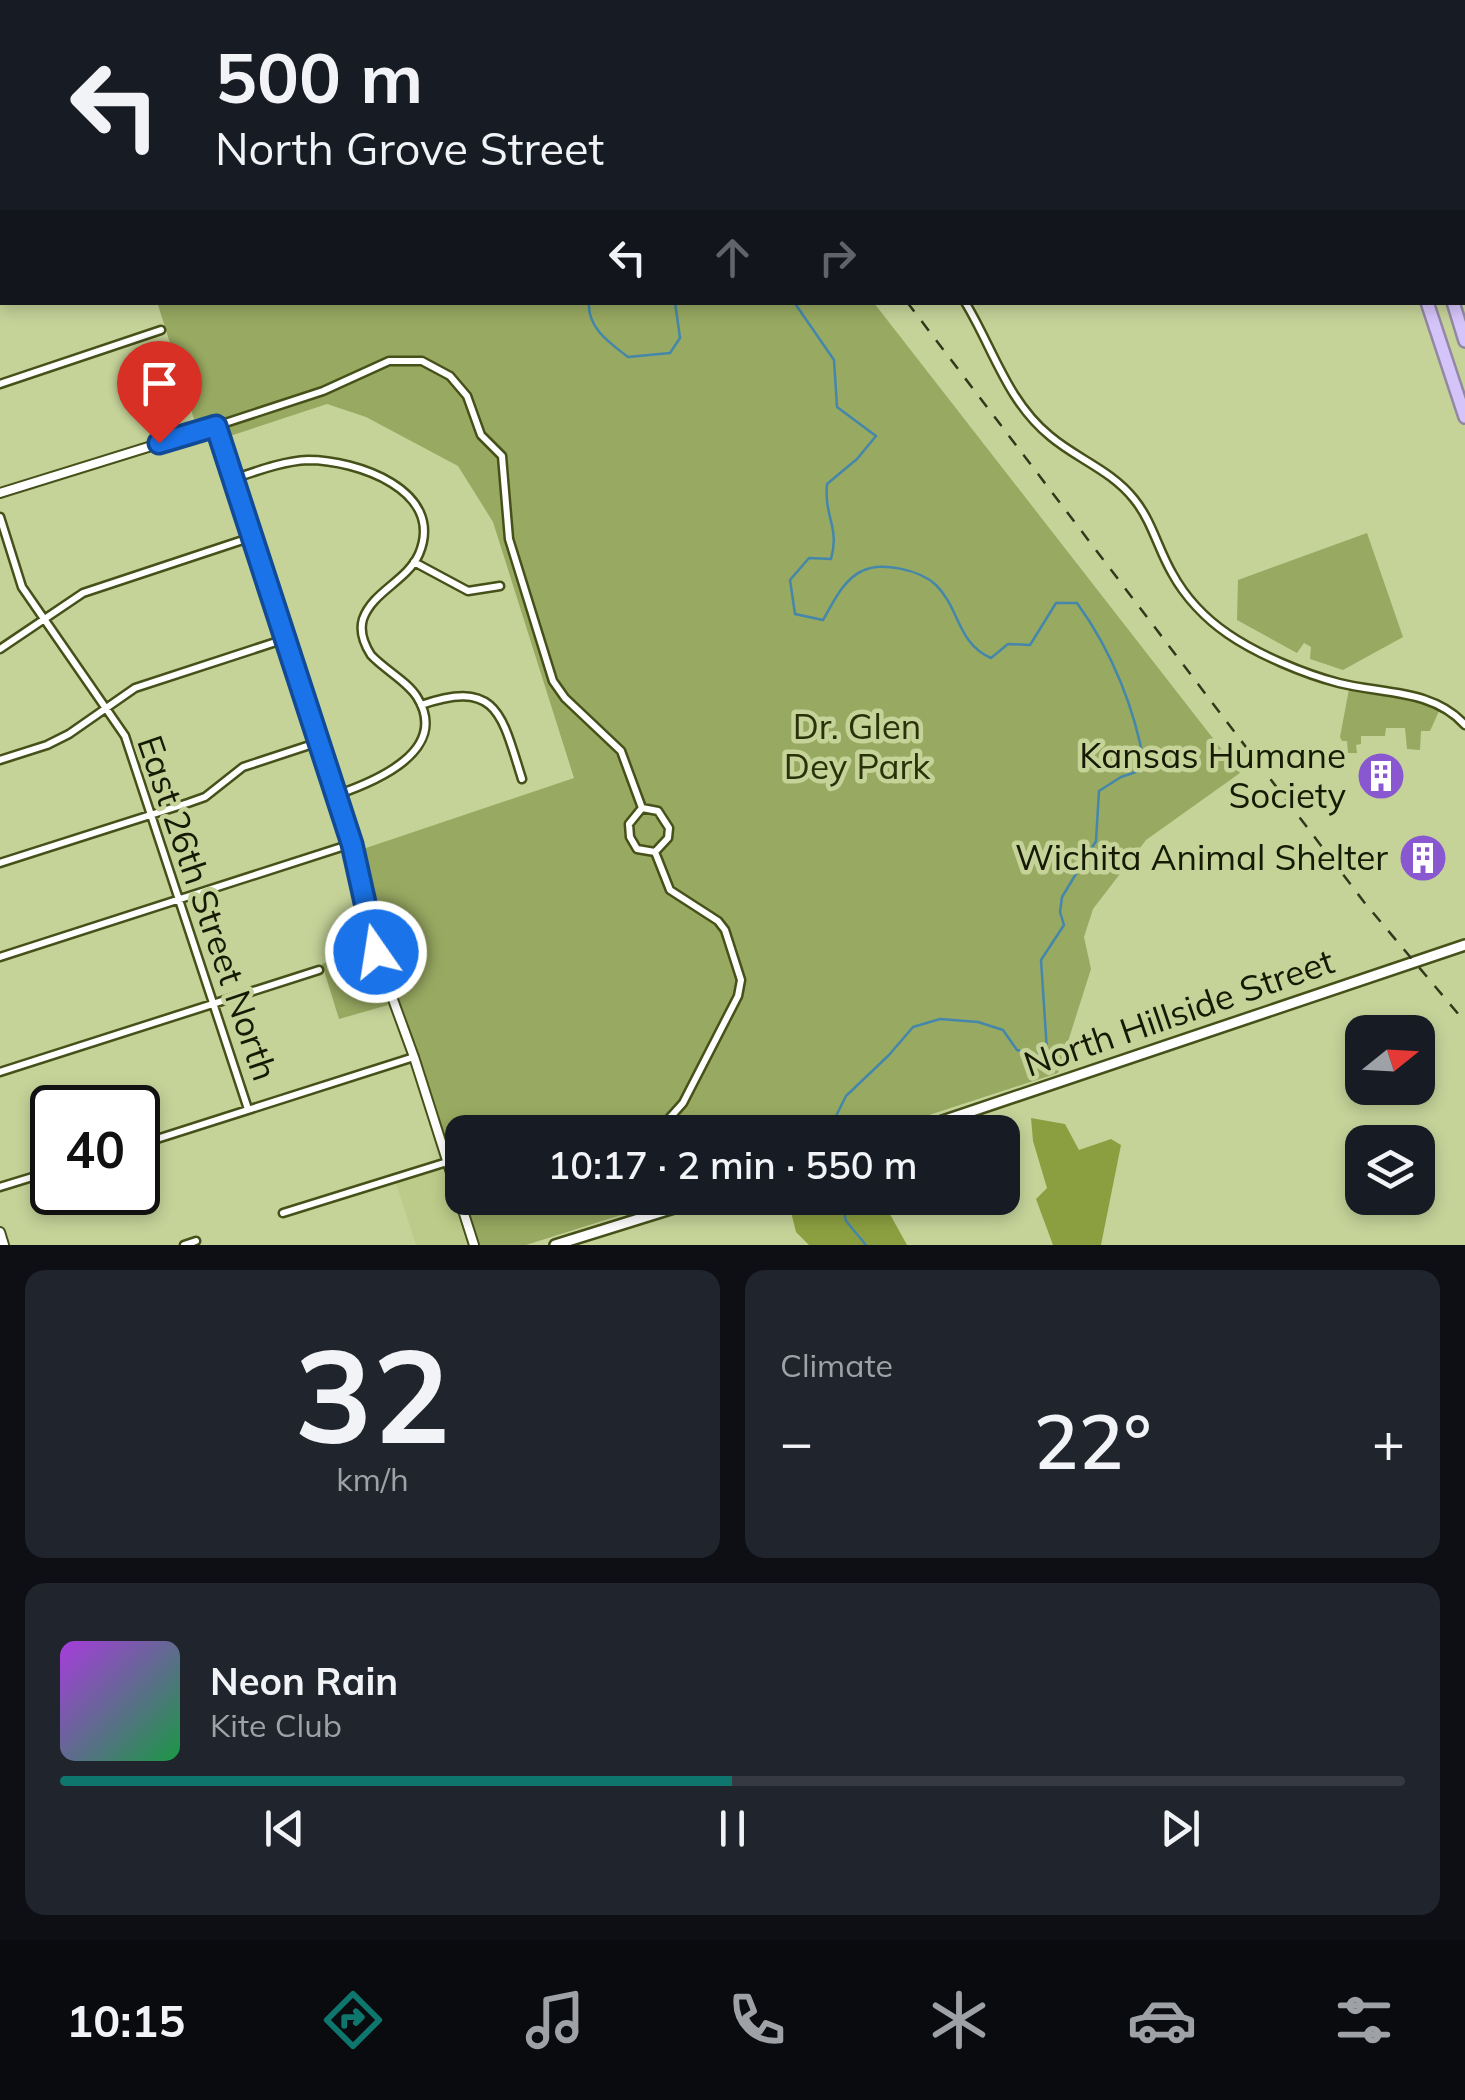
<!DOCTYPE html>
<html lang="en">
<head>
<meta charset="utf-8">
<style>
  body { margin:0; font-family:Mulish,sans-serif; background:#20242c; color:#f1f3f6; height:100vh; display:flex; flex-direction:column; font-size:38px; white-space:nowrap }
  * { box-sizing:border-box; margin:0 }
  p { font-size:32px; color:#9ea1a6 }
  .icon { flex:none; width:55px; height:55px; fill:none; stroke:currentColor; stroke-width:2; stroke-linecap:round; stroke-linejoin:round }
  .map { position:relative; height:1245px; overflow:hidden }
  .side { display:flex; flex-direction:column; gap:25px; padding:25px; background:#0d0f14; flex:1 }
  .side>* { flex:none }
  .guide { position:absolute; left:0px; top:0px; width:1465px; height:305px; box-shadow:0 5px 15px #0003; background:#171b24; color:#f1f3f6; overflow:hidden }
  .needle { width:65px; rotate:72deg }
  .tools { position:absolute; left:1345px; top:1015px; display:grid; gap:20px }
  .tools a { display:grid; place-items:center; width:90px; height:90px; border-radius:20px; background:#171b24; box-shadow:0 5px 15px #0003; font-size:50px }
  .speed { position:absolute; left:30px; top:1085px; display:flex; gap:20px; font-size:50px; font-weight:700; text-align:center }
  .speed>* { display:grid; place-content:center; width:130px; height:130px; border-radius:50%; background:#171b24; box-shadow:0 5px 15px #0003; line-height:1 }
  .speed .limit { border:5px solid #111; border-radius:15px; background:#fff; color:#111 }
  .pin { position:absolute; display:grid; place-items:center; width:85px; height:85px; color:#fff; margin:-102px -42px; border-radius:50% 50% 50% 0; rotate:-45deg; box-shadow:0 0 10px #0007 }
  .pin .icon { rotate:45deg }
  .me { position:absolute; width:110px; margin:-55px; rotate:347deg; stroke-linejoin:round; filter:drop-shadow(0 0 8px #0008) }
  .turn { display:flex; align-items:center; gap:35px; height:210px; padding:0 50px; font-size:45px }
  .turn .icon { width:130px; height:130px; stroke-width:2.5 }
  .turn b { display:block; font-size:70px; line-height:85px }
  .lanes { display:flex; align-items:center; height:95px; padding:0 50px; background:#0003; justify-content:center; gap:50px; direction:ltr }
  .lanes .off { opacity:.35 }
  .big { font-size:75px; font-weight:600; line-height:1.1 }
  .side .tile { flex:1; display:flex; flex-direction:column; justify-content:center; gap:15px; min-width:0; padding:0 35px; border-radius:20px; background:#20242c }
  .side .dial { align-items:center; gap:0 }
  .dial b { font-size:130px; line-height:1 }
  .song { display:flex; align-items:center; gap:30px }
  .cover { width:120px; height:120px; border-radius:15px; background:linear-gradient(135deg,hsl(280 70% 55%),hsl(140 70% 35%)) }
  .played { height:10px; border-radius:5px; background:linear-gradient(90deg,#0f766e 50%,#363941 50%) }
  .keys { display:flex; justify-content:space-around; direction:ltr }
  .heat { display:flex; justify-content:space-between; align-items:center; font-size:55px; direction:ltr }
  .side .tiles { flex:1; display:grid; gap:25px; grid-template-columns:1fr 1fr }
  .tile:last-child { grid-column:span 2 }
  .trip { position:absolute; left:445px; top:1115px; width:575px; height:100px; border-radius:20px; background:#171b24; box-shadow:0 5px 15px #0003; font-weight:600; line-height:100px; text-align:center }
  .dock { display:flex; height:160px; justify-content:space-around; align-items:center; background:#090b0e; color:#9ea1a6 }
  .dock .icon { width:70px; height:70px }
  .dock .on { color:#0f766e }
  .dock b { font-size:45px; color:#f1f3f6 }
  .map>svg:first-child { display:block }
  .built { fill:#bccb89 }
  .green { fill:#98a961 }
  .forest { fill:#8c9f40 }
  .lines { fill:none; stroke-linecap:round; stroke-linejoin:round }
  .stream { stroke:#4587ab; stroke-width:2.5 }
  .minor-casing { stroke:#465119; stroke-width:11 }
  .tertiary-casing { stroke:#465119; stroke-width:12 }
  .secondary-casing { stroke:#465119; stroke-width:14 }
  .motorway-casing { stroke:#9288a3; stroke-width:16 }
  .minor { stroke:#fff; stroke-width:6 }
  .tertiary { stroke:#fff; stroke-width:8 }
  .secondary { stroke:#fff; stroke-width:9 }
  .motorway { stroke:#d5c4f9; stroke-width:11 }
  .rail { stroke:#33381d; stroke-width:2.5; stroke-dasharray:12 12; stroke-linecap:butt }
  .route-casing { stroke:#114b97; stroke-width:25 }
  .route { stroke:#1a73e8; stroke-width:18 }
  .labels { text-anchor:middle; stroke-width:9; stroke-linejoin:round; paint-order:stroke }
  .park-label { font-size:35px; fill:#2a3209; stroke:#c5d399 }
  .poi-label { font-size:35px; fill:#161a04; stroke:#c5d399; text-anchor:end }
  .street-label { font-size:35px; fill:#161a04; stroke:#c5d399 }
</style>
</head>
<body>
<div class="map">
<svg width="1465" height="1245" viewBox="0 0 1465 1245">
  <rect width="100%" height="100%" fill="#c5d399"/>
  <path class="built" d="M438 1169 444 1173 467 1245H416L396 1183Z"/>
  <path class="green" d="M721 0H1299L1302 2H723Z
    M165 302 874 303 1240 773 1146 840 1093 909 1084 937 1091 969 1058 1073 877 1132H462V1196L378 938 360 850 574 778 493 522 458 466 366 417 327 404 230 436 223 415 194 419 158 305Z
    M1367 533 1403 637 1343 670 1310 659 1311 647 1304 643 1297 653 1237 620 1238 580Z
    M1349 689 1420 702 1440 709 1430 731H1421L1420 750 1407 749 1405 728H1386L1385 736H1361V744L1356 745 1357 753H1348L1347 741H1342L1340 737Z
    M362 952 366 960 374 963 388 1005 339 1019 322 964Z
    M463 1198H675L526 1245H479Z"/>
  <path class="forest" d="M1031 1118 1065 1124 1079 1150 1111 1139 1121 1145 1101 1245H1053L1036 1199 1047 1188 1033 1141Z
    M791 1198H881L907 1245H809L796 1232 788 1200Z"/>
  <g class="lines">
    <path class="stream" d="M196 0 200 2
      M589 302C587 328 610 343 628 357L670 353 680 338 675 302
      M794 302 834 360 837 407 876 436 857 459 827 484C824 518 840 527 831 559L809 558 790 580 795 614 823 620C833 603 843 580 862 571 881 561 920 570 936 585 960 609 957 643 991 658L1008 644 1030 645 1056 603H1077C1112 651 1136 711 1145 769L1121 777 1099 791 1096 841 1062 897 1060 912 1064 925 1041 960 1047 1051 1036 1055 1017 1050 1003 1030 978 1022 940 1019 913 1027 889 1055 846 1096 828 1132
      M841 1198 846 1221 866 1245"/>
    <g class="minor-casing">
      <path id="minor" d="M882 2V0
        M0 73 2 74
        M0 280 2 279
        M965 302C993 348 1007 401 1050 436 1077 459 1111 470 1134 499 1152 521 1158 549 1172 573 1185 597 1206 619 1228 634 1257 654 1304 674 1339 683 1382 694 1433 689 1465 725
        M0 384 161 330
        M216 426 323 391 389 361H422L450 376 467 396 481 435 502 456 509 539 553 681 565 698 621 751 642 808
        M233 479C257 471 283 461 308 460 356 460 446 490 419 554 407 581 373 591 363 619 359 632 364 644 371 655 385 670 407 681 417 697 451 751 374 782 336 795
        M0 517 22 587 125 736 248 1109
        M414 562 468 591 500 586
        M0 649 83 593 252 537
        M421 705C498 678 502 716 522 779
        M0 760 47 745 69 734 135 688 285 639
        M642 808 658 811 669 828 668 838 655 852
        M642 808 629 824 630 837 637 849 655 852
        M655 852 670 890 718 921 725 930 741 980 738 996 683 1103 657 1132
        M0 863 188 803 205 797 243 767 319 742
        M0 957 351 844
        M0 1072 319 970
        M138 1145 414 1057
        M0 1187 52 1171
        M648 1198 653 1214
        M661 1198 666 1210
        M283 1213 447 1162
        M184 1245 196 1241"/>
    </g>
    <g class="tertiary-casing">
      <path id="tertiary" d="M0 493 216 426 351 844 376 953 414 1057 474 1245
        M0 1232 4 1245"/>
    </g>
    <g class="secondary-casing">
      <path id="secondary" d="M910 1132 1465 945
        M555 1245 706 1198"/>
    </g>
    <g class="motorway-casing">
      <path id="motorway" d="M1326 0 1327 2
        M1354 0 1355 2
        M1427 302 1465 417
        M1453 302 1465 341"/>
    </g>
    <use href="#minor" class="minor"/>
    <use href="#tertiary" class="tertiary"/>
    <use href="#secondary" class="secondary"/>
    <use href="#motorway" class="motorway"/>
    <path class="rail" d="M678 0 680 2
      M907 302 1364 902 1465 1022"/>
  </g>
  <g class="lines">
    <g class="route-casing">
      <path id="route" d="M159 443 216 426 352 844 376 952"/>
    </g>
    <use href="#route" class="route"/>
  </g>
  <defs>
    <g id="building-disc" transform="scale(2.5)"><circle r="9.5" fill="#8958d1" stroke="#c5d399"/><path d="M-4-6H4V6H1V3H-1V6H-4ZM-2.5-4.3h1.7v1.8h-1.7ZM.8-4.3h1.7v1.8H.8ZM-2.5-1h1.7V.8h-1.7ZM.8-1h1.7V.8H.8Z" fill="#fff"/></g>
  </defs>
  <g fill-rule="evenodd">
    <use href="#building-disc" x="1381" y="776"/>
    <use href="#building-disc" x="1423" y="858"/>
  </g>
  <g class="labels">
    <g class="park-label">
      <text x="857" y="739">Dr. Glen<tspan x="857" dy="40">Dey Park</tspan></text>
    </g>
    <g class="poi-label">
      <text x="1346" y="768">Kansas Humane<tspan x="1346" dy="40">Society</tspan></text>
      <text x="1388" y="870">Wichita Animal Shelter</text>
    </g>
    <g class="street-label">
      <text transform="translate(207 908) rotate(71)" y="12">East 26th Street North</text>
      <text transform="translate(1179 1013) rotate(-19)" y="12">North Hillside Street</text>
    </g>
  </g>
</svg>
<div class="tools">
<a><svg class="needle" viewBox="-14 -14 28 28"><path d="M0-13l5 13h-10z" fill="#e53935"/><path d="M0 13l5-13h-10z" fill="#9ea1a6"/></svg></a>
<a><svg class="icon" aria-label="layers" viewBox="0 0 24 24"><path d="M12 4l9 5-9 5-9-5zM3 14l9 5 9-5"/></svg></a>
</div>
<div class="speed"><div class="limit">40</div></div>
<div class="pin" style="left:159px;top:443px;background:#d93025"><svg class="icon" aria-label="arrive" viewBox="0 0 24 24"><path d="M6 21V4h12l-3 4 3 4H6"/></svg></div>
<svg class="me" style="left:376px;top:952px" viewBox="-20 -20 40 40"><circle r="17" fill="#1a73e8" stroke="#fff" stroke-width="3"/><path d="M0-11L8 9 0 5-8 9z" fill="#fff"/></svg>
<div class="trip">10:17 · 2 min · 550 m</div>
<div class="guide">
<div class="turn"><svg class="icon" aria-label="left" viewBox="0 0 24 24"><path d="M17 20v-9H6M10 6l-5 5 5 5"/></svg><div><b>500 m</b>North Grove Street</div></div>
<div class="lanes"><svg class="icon" aria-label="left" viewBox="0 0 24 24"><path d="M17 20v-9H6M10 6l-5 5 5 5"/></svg><svg class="icon off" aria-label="ahead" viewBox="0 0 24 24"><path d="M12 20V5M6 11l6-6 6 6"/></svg><svg class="icon off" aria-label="right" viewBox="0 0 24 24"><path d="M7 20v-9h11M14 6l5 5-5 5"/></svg></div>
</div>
</div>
<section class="side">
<div class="tiles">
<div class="tile dial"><b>32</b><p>km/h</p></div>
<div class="tile"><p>Climate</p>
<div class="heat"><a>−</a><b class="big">22°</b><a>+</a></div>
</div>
<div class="tile">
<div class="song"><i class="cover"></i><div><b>Neon Rain</b><p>Kite Club</p></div></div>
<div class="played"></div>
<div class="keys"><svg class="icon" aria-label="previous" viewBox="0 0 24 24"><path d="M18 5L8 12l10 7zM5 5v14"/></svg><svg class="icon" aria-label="pause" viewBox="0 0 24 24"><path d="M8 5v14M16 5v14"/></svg><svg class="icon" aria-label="next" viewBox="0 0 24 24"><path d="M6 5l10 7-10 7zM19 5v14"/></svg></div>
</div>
</div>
</section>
<nav class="dock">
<b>10:15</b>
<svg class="icon on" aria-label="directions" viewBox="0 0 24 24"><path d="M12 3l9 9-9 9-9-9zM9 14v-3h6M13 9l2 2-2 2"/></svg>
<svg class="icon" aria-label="music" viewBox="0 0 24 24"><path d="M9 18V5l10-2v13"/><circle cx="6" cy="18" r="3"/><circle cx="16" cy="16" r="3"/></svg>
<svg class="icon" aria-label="phone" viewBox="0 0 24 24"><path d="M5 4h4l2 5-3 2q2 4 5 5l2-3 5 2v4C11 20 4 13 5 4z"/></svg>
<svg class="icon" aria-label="climate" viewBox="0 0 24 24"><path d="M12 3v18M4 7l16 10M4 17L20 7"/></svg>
<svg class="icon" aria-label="car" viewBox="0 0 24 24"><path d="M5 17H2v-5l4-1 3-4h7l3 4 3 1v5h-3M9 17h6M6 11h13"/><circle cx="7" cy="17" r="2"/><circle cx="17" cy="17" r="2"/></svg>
<svg class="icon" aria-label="filters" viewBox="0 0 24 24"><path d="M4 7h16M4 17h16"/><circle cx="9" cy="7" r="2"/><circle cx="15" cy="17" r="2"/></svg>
</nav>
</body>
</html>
